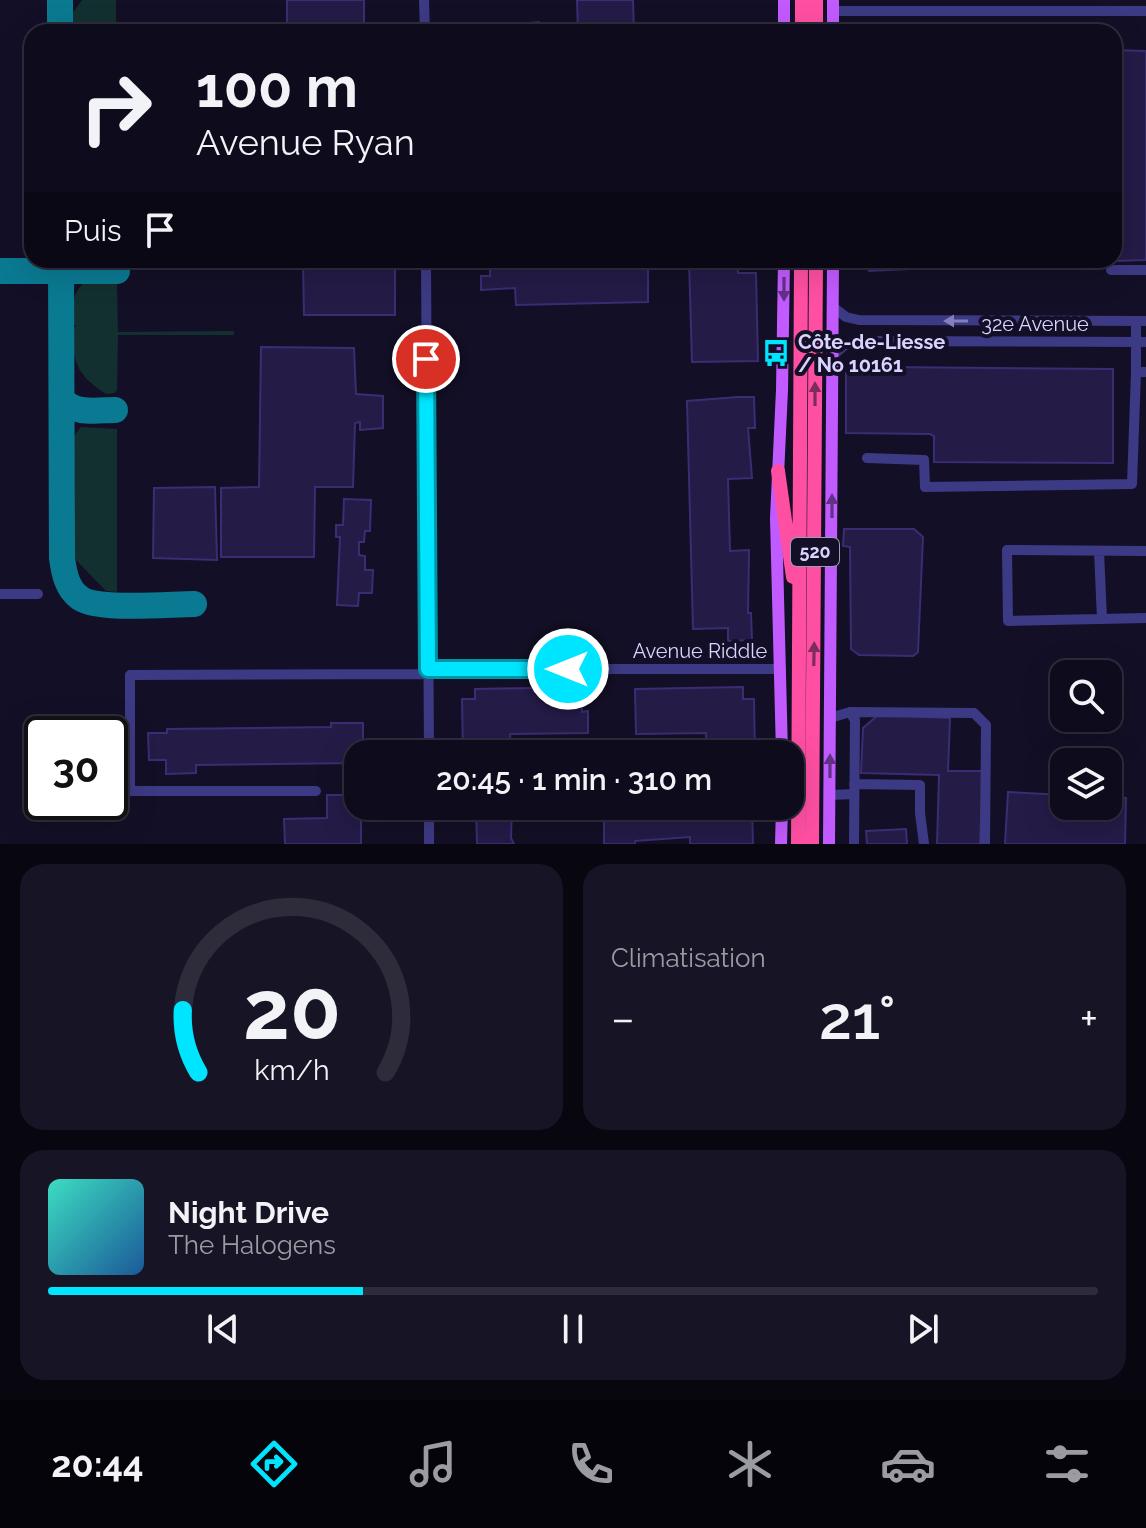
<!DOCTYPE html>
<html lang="fr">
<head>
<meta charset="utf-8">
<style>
  body { margin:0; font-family:Raleway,sans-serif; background:#171425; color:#f1f3f6; height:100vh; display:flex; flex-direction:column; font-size:30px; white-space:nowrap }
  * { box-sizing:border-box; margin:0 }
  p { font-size:26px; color:#9b9ba3 }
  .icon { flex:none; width:44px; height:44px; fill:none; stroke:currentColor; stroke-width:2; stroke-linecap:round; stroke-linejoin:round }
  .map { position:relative; height:844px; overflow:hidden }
  .side { display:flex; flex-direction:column; gap:20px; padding:20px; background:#08060f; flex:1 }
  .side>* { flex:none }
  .banner { position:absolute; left:24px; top:24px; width:1098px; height:244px; border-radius:24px; box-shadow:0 8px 32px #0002,0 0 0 2px #2e2b3b; background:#0e0b1c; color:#f1f3f6; overflow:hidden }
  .tools { position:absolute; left:1050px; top:660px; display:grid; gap:16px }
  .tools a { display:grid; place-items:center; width:72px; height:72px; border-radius:16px; background:#0e0b1c; box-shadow:0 8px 32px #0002,0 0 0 2px #2e2b3b; font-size:40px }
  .speed { position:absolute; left:24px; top:716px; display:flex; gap:16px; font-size:40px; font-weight:700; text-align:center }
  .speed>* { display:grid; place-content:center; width:104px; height:104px; border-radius:50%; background:#0e0b1c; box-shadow:0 8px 32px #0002,0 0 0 2px #2e2b3b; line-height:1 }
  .speed .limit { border:4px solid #111; border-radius:12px; background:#fff; color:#111 }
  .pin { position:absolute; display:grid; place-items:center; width:68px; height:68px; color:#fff; margin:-34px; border:4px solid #fff; border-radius:50%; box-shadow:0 2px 8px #0007 }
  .me { position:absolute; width:88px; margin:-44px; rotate:270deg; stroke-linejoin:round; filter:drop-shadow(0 0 6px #0008) }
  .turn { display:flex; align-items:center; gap:28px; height:168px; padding:0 40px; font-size:36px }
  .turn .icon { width:104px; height:104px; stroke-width:2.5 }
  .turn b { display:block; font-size:56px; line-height:68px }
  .then { display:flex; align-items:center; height:76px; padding:0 40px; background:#0003; gap:16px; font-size:30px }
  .big { font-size:60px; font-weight:600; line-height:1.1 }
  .side .card { flex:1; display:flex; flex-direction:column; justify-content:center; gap:12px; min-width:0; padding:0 28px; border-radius:24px; background:#171425 }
  .side .dial { align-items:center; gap:0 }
  .dial svg { height:208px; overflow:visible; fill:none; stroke:#2e2b3b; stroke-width:7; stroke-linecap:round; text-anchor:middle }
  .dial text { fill:#f1f3f6; stroke:none }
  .song { display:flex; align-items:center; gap:24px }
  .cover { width:96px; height:96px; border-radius:12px; background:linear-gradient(135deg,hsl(170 70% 55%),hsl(210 70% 35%)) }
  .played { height:8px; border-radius:4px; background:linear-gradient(90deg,#00e5ff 30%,#2e2b3b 30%) }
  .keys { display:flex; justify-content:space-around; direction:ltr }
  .heat { display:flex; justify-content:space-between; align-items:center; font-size:44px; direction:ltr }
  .side .tiles { flex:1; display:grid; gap:20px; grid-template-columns:1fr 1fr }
  .card:last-child { grid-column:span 2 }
  .trip { position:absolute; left:344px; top:740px; width:460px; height:80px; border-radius:24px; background:#0e0b1c; box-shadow:0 8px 32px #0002,0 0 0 2px #2e2b3b; font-weight:600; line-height:80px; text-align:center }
  .tabs { display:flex; height:128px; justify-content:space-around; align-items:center; background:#06040b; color:#9b9ba3 }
  .tabs .icon { width:56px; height:56px }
  .tabs .active { color:#00e5ff }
  .tabs b { font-size:36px; color:#f1f3f6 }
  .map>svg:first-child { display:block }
  .green { fill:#12302f }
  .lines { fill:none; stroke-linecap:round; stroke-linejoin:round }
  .taxiway { stroke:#0a7a92; stroke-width:26 }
  .building { fill:#241b47; stroke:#3b2d73; stroke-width:2 }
  .minor { stroke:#3d3a85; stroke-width:10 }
  .major { stroke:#c25bff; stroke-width:12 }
  .highway { stroke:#ff4fa3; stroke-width:14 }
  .oneway { fill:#623188 }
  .oneway2 { fill:#837fbc }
  .oneway3 { fill:#7d2c5e }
  .route-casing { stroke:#0095a6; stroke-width:20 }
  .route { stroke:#00e5ff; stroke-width:14 }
  .labels { text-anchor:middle; stroke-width:8; stroke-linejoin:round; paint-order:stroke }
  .shield { fill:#130f26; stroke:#9e99be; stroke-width:2 }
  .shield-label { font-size:18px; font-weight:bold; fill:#d9d4ff }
  .street-label { font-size:20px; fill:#d9d4ff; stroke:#130f26 }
  .poi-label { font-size:20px; font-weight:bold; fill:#d9d4ff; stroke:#130f26; text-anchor:start }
</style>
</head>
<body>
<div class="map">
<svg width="1146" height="844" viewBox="0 0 1146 844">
  <rect width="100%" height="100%" fill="#130f26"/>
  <path class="green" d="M82 0H116V32H71V15Z
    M85 282 117 283 118 332 234 331V335H118L117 390 115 393 106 394C77 375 73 363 72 330L76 326 73 323C72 305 72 293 85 282Z
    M81 427 117 429V592L106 591 76 560 73 552 75 488 73 437Z"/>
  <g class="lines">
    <path class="taxiway" d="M60 0V32
      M61 260 62 558C64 573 67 589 80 598 97 611 170 604 194 604
      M0 271H117
      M62 399C74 415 97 410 115 410"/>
  </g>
  <path class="building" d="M287 0H364V32H283V29H287Z
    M577 0H633L634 32H578Z
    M539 22V32H507V25Z
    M867 27 898 28V32H867Z
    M1114 50 1146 51V260L1115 261 1117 123H1114Z
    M303 260H395V315H304Z
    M526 260H648V302L516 305 515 288 481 290V276H490V266H526Z
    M689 260H738V273H756L758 361 692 362Z
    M869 260H909V269L869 271Z
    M261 347 354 348 356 394 383 396V428L360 430V422L355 423 353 487H315L314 557H221V488L259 487Z
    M857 362 888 367 1113 369V463L934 462V436L930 434 846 433V366Z
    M738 397H754L755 428H748L752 478 728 479 730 551 749 550 748 613H751L752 640 728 641V628L693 629 687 401Z
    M215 487 217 560 153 558 154 488Z
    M344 499 371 500 370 531H365L364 542H359V555L365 556V570H373L372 593H359L358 606 337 605 340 537H336V525H343Z
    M844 529H914L923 537 918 652 913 656 859 655 851 649 850 547 843 546Z
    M581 687 582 712 588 711V733L510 734 511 754H463L462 699H475V689Z
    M743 687V699H754L755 754H707L706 733 636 734 635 689Z
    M878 715 950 718 948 771H983L980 844H937L939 775 861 773 863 728Z
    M331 723H363V754H358V763L196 765V773L166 774V760H149L148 733H167V729L331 727Z
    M1008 792 1064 795V806H1108V797L1126 798 1125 844H1005Z
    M327 795H358V806H361V844H285L284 819 327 818Z
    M476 806H512L511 838 514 844H477Z
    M604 806H752L753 844H690V837L635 841V844H604Z
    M906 829 907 844H867L866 831Z"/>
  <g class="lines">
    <path class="minor" d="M424 0 425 32
      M833 11H1146
      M426 260 429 754
      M1111 270H1146
      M833 307 846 317 859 320 1146 321
      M1136 321V372H1146
      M832 356 845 345 857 341 1146 342
      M867 458 924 460 925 487 1132 484 1136 372
      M1099 551 1102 619
      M1146 551 1007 550 1008 621 1146 618
      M0 594H38
      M428 669H781
      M850 712 974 713 986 725 985 844
      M830 718 850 712 855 720 854 844
      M854 784 920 785V813L924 844
      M316 791H130V675L428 674
      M830 795 854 794
      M429 806V844"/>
    <path class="major" d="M784 0V32
      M833 32V0
      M782 754 776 518 782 390 784 260
      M781 844 782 806
      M829 844 833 260"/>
    <path class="highway" d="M816 0V32
      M802 32V0
      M778 471 793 577
      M798 844 801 260
      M812 844 816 260"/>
  </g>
  <defs><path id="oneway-solid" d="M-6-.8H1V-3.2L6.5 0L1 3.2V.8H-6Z" transform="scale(2)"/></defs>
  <g class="oneway">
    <use href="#oneway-solid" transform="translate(784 289) rotate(90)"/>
    <use href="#oneway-solid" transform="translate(832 506) rotate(-90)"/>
    <use href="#oneway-solid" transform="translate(830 766) rotate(-90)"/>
  </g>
  <use class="oneway2" href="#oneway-solid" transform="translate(956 321) rotate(-180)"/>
  <g class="oneway3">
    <use href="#oneway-solid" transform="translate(815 394) rotate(-90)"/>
    <use href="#oneway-solid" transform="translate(814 654) rotate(-89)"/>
  </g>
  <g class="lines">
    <g class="route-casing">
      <path id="route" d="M426 359 428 669H568"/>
    </g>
    <use href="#route" class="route"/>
  </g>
  <defs>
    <g id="bus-bare" transform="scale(2.16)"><path d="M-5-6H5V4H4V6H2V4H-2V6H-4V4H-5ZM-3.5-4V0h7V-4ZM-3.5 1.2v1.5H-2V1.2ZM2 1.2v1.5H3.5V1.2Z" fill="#00e5ff" stroke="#130f26" stroke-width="2.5" paint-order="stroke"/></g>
  </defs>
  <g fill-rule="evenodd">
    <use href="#bus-bare" x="776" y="353"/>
  </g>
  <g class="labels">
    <rect class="shield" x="791" y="538" width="48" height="28" rx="6"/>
    <g class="shield-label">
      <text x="815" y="558">520</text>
    </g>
    <g class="street-label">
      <text x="1035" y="331">32e Avenue</text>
      <text x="700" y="658">Avenue Riddle</text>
    </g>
    <g class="poi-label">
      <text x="798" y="349">Côte-de-Liesse<tspan x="798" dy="23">/ No 10161</tspan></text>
    </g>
  </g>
</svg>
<div class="tools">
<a><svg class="icon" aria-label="search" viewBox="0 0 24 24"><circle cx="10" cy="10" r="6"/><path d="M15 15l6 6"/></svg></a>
<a><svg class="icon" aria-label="layers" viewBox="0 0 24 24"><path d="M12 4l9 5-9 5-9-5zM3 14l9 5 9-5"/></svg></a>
</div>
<div class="speed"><div class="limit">30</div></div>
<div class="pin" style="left:426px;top:359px;background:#d93025"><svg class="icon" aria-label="arrive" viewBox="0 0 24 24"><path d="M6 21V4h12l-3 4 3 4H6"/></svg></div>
<svg class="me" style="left:568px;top:669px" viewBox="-20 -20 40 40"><circle r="17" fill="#00e5ff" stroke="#fff" stroke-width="3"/><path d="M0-11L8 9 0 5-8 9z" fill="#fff"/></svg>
<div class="trip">20:45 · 1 min · 310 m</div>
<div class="banner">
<div class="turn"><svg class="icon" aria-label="right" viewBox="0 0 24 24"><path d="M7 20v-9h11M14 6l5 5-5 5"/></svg><div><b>100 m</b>Avenue Ryan</div></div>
<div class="then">Puis<svg class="icon" aria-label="arrive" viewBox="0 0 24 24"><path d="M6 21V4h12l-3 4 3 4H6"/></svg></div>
</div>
</div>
<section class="side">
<div class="tiles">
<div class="card dial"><svg viewBox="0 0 100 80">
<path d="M14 69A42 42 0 1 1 86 69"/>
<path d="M14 69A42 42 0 0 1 8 45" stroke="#00e5ff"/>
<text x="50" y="56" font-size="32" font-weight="700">20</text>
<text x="50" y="72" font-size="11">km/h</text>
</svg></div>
<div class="card"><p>Climatisation</p>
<div class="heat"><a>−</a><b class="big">21°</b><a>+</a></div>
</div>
<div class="card">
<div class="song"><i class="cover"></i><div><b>Night Drive</b><p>The Halogens</p></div></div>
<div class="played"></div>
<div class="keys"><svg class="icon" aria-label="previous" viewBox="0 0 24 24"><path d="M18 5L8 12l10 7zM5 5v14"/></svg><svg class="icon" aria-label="pause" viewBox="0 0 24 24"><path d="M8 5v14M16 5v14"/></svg><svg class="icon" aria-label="next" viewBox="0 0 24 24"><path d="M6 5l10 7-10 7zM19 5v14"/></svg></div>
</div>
</div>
</section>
<nav class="tabs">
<b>20:44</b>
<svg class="icon active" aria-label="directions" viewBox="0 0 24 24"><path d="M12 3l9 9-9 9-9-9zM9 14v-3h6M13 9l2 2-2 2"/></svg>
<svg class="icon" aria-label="music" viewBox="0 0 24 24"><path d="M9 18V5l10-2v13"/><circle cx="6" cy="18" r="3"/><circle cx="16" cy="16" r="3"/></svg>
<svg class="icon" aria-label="phone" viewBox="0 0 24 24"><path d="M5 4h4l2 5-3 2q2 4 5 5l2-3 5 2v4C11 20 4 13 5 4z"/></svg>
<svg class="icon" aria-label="climate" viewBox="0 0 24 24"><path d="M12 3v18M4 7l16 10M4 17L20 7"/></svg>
<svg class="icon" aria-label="car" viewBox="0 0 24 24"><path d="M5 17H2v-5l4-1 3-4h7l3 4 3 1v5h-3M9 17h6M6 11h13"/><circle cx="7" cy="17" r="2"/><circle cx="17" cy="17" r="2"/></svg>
<svg class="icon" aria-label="filters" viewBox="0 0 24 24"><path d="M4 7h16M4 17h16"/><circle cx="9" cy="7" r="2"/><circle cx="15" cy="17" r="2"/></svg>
</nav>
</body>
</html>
